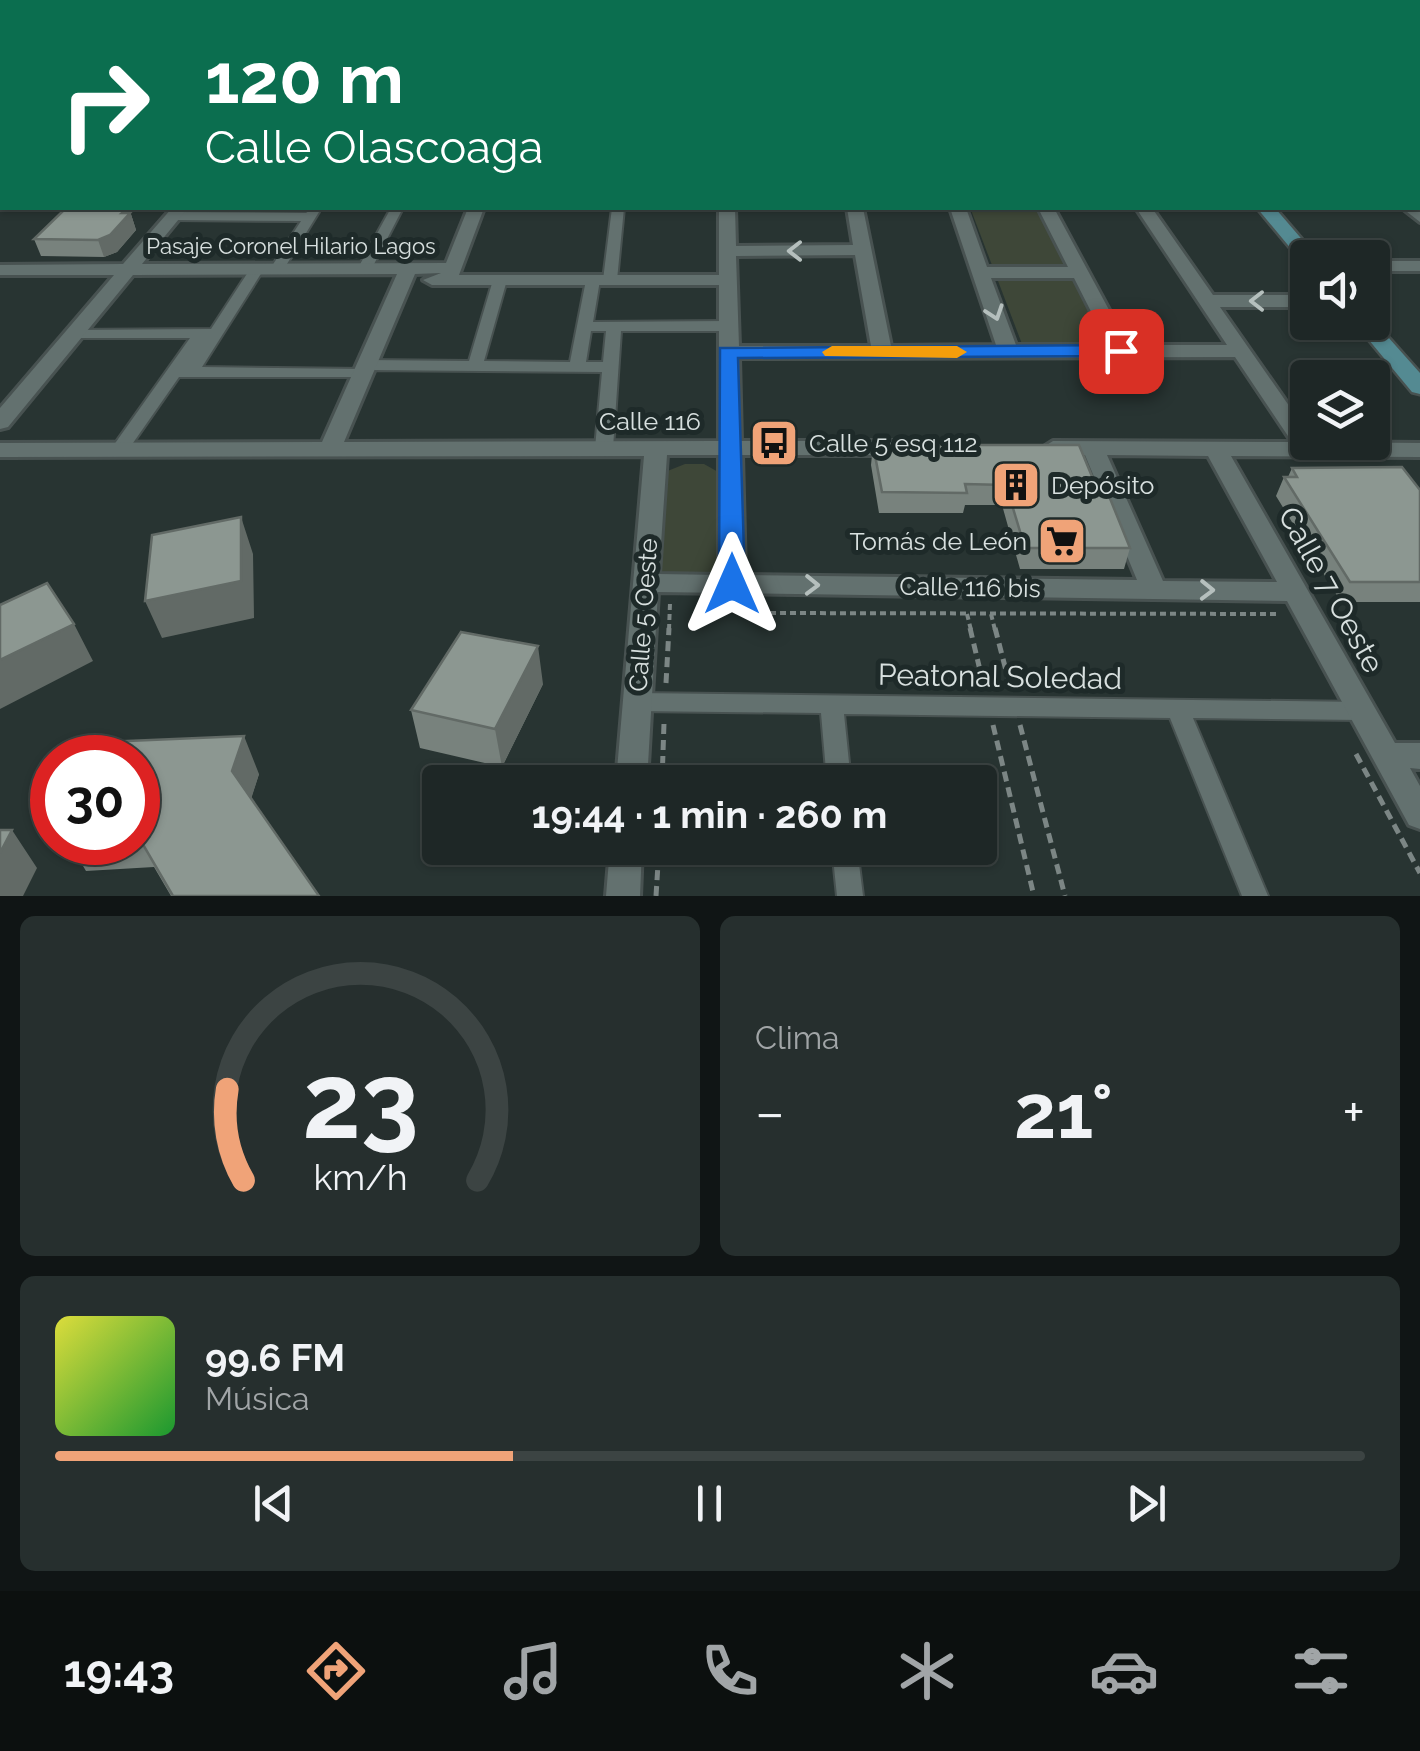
<!DOCTYPE html>
<html lang="es">
<head>
<meta charset="utf-8">
<style>
  body { margin:0; font-family:Raleway,sans-serif; background:#262f2e; color:#f1f3f6; height:100vh; display:flex; flex-direction:column; font-size:38px; white-space:nowrap }
  * { box-sizing:border-box; margin:0 }
  p { font-size:32px; color:#a1a5a7 }
  .icon { flex:none; width:55px; height:55px; fill:none; stroke:currentColor; stroke-width:2; stroke-linecap:round; stroke-linejoin:round }
  .map { position:relative; height:896px; overflow:hidden }
  .panel { display:flex; flex-direction:column; gap:20px; padding:20px; background:#101515; flex:1 }
  .panel>* { flex:none }
  .guide { position:absolute; left:0px; top:0px; width:1420px; height:210px; box-shadow:0 2px 8px #0004,0 0 0 2px #3c4443; background:#0b6e4f; color:#fff; overflow:hidden }
  .buttons { position:absolute; left:1290px; top:240px; display:grid; gap:20px }
  .buttons a { display:grid; place-items:center; width:100px; height:100px; border-radius:10px; background:#1e2726; box-shadow:0 2px 8px #0004,0 0 0 2px #3c4443; font-size:50px }
  .speed { position:absolute; left:30px; top:735px; display:flex; gap:20px; font-size:50px; font-weight:700; text-align:center }
  .speed>* { display:grid; place-content:center; width:130px; height:130px; border-radius:50%; background:#1e2726; box-shadow:0 2px 8px #0004,0 0 0 2px #3c4443; line-height:1 }
  .speed .limit { border:15px solid #d22; background:#fff; color:#111 }
  .pin { position:absolute; display:grid; place-items:center; width:85px; height:85px; color:#fff; margin:-42px; border-radius:20px; box-shadow:0 5px 15px #0006 }
  .me { position:absolute; width:110px; margin:-55px; rotate:0deg; stroke-linejoin:round; filter:drop-shadow(0 0 8px #0008) }
  .turn { display:flex; align-items:center; gap:35px; height:210px; padding:0 40px; font-size:45px }
  .turn .icon { width:130px; height:130px; stroke-width:2.5 }
  .turn b { display:block; font-size:70px; line-height:85px }
  .big { font-size:75px; font-weight:700; line-height:1.1 }
  .panel .widget { flex:1; display:flex; flex-direction:column; justify-content:center; gap:15px; min-width:0; padding:0 35px; border-radius:15px; background:#262f2e }
  .panel .dial { align-items:center; gap:0 }
  .dial svg { height:260px; overflow:visible; fill:none; stroke:#3c4443; stroke-width:7; stroke-linecap:round; text-anchor:middle }
  .dial text { fill:#f1f3f6; stroke:none }
  .song { display:flex; align-items:center; gap:30px }
  .cover { width:120px; height:120px; border-radius:15px; background:linear-gradient(135deg,hsl(60 70% 55%),hsl(130 70% 35%)) }
  .played { height:10px; border-radius:5px; background:linear-gradient(90deg,#f0a378 35%,#3c4443 35%) }
  .keys { display:flex; justify-content:space-around; direction:ltr }
  .heat { display:flex; justify-content:space-between; align-items:center; font-size:55px; direction:ltr }
  .panel .tiles { flex:1; display:grid; gap:20px; grid-template-columns:1fr 1fr }
  .widget:last-child { grid-column:span 2 }
  .trip { position:absolute; left:422px; top:765px; width:575px; height:100px; border-radius:10px; background:#1e2726; box-shadow:0 2px 8px #0004,0 0 0 2px #3c4443; font-weight:700; line-height:100px; text-align:center }
  .tab-bar { display:flex; height:160px; justify-content:space-around; align-items:center; background:#0c100f; color:#a1a5a7 }
  .tab-bar .icon { width:70px; height:70px }
  .tab-bar .on { color:#f0a378 }
  .tab-bar b { font-size:45px; color:#f1f3f6 }
  .map>svg:first-child { display:block }
  .green { fill:#3e4738 }
  .lines { fill:none; stroke-linecap:round; stroke-linejoin:round }
  .pedestrian-casing { stroke:#485251; stroke-width:4 }
  .minor-casing { stroke:#485251; stroke-width:6 }
  .secondary-casing { stroke:#485251; stroke-width:5 }
  .path-far1 { stroke:#7c8685; stroke-width:4; stroke-dasharray:6 4; stroke-linecap:butt }
  .path { stroke:#7c8685; stroke-width:5; stroke-dasharray:10 6; stroke-linecap:butt }
  .pedestrian { fill:#63716f; fill-rule:evenodd }
  .minor { fill:#63716f; fill-rule:evenodd }
  .secondary { fill:#548a92; fill-rule:evenodd }
  .wall { fill:#78827d }
  .shaded-wall { fill:#626a66 }
  .building { fill:#8c9791; stroke:#626a66; stroke-width:2.5 }
  .oneway { stroke:#b5bfbd }
  .route { fill:#1a73e8; stroke:#114b97; stroke-width:2.5 }
  .slow { fill:#f59e0b }
  .labels { text-anchor:middle; stroke-width:10; stroke-linejoin:round; paint-order:stroke }
  .far-street-label { font-size:22px; fill:#d8e0df; stroke:#1e2a29 }
  .street-label { font-size:25px; fill:#d8e0df; stroke:#1e2a29 }
  .poi-label { font-size:25px; fill:#d8e0df; stroke:#1e2a29; text-anchor:start }
  .near-street-label { font-size:30px; fill:#d8e0df; stroke:#1e2a29 }
</style>
</head>
<body>
<div class="map">
<svg width="1420" height="896" viewBox="0 0 1420 896">
  <rect width="100%" height="100%" fill="#283432"/>
  <path class="green" d="M971 210 1040 211 1106 344H1022Z
    M685 464H704L720 473 719 571 715 574 656 572 665 472Z"/>
  <g class="lines">
    <g class="pedestrian-casing">
      <path id="pedestrian" d="M605 0H613V2H605Z
        M313 208 319 212 282 272 277 273 270 269 301 221 173 220 167 216 173 212 306 213Z
        M391 208H403L372 268 365 272 360 271 358 268Z
        M612 208H624L617 280 610 284 603 280Z
        M257 265 264 269 202 367 363 369 369 371 371 374 369 377H179L126 453H114L111 449 190 338H75L70 336 67 333 70 330 211 329 252 266Z
        M500 276 507 280 484 361 570 362 586 280 593 276 600 280 593 322 727 321 735 326 727 331H621L613 448 604 453 595 448 602 372 367 370 359 365 367 360 469 361 493 280ZM591 331H606L603 362H586Z
        M636 693 1362 702 1370 705 1373 711 1370 717 1362 720 1193 718 1268 896H1242L1170 718 844 714 851 782H827L821 713 636 711 628 708 625 702 628 696Z
        M832 848H857L863 896H837Z"/>
    </g>
    <g class="minor-casing">
      <path id="minor" d="M718 0H730V2H719Z
        M897 0H909L911 2H899Z
        M1180 0H1193L1195 2H1182Z
        M1268 0H1281L1283 2H1270Z
        M1363 0H1377L1379 2H1365Z
        M1418 28 1420 29V38L1418 37Z
        M0 56H2V64H0Z
        M1418 58H1420V66H1418Z
        M1418 107H1420V117H1418Z
        M1418 142H1420V150H1418Z
        M2 164V175L0 176V165Z
        M1418 206 1420 208V222L1402 208Z
        M172 208H188L142 264 446 263 468 208H484L459 275H719V208H735L736 246 853 245 847 208H863L891 346 996 345 950 208H966L987 267H1068L1038 208H1054L1128 345H1227L1136 208H1152L1213 295H1308V307H1220L1308 433V442L1420 443V457L1231 456 1395 743H1420V769L1410 768 1420 786V829L1409 825 1287 601 658 592 647 782H616L644 456 0 457V443L322 442 397 274 133 275 8 427 0 429V408L114 275H0V265L123 264ZM855 255 871 346H739L736 256ZM441 273 423 280 432 285H719V441L344 442 415 274ZM991 278H1074L1108 345H1016ZM1235 357 1292 442 1053 441 1042 448 1053 455H1085L1137 580 745 575 742 455H901L912 448 901 441H741L739 358ZM667 455H719V575L659 574ZM1107 455 1208 456 1277 582 1163 581Z
        M1372 261H1420V271H1372Z
        M610 848H642L640 896H606Z"/>
    </g>
    <g class="secondary-casing">
      <path id="secondary" d="M1257 208H1275L1318 258 1302 262Z
        M1372 319 1420 373V394L1412 392 1354 322H1372Z"/>
    </g>
    <path class="path-far1" d="M759 604V613L1280 614
      M967 614 971 630
      M991 614 995 630
      M669 630 670 603"/>
    <path class="path" d="M970 628 984 687
      M995 628 1010 686
      M666 683 669 628
      M993 725 1034 896
      M1020 725 1065 896
      M1356 754 1420 873
      M662 782 664 723
      M656 896 659 848"/>
    <use href="#pedestrian" class="pedestrian"/>
    <use href="#minor" class="minor"/>
    <use href="#secondary" class="secondary"/>
  </g>
  <path class="wall" d="M983 0H1109L1111 2H982Z
    M66 208H129L136 230 117 252 104 257 41 256 34 239Z
    M873 445 1098 491 1130 548 1124 569H1020L1002 505H965L963 513H879L871 465Z
    M1292 468 1420 490V602H1341L1276 496 1284 477H1288Z
    M543 684 502 767 420 748 411 710Z
    M138 758 259 774 251 798 319 896H171L154 867 86 871 69 842H138Z"/>
  <path class="shaded-wall" d="M128 208H129L136 230 117 252 104 257 98 240Z
    M241 517 253 554 254 618 162 638 145 601Z
    M74 624 93 661 0 709V660Z
    M538 646 543 684 502 767 495 729Z
    M244 736 259 774 248 809 232 771Z
    M12 830 37 868 23 896H0V853Z"/>
  <path class="building" d="M996 0H1109L1111 2H998Z
    M66 208H128L122 213H130L110 235 98 240 34 239Z
    M873 445H1079L1098 491H1107L1130 548H1025L1006 485 965 484 967 493 882 492Z
    M1402 467 1420 490V582H1350L1284 477H1297L1292 468Z
    M241 517V581L145 601 152 535Z
    M47 583 74 624 0 660V605Z
    M461 632 538 646 495 729 411 710Z
    M244 736 232 771 319 896H173L138 836V758H97L104 742Z
    M0 830H12L0 853Z"/>
  <defs><path id="oneway-chevron" d="M-2-3.5L2.5 0L-2 3.5" fill="none" stroke-width="1.6" stroke-linecap="round" stroke-linejoin="round" transform="scale(2.5)"/></defs>
  <g class="oneway">
    <use href="#oneway-chevron" transform="translate(795 251) rotate(180)"/>
    <use href="#oneway-chevron" transform="translate(1257 301) rotate(180)"/>
    <use href="#oneway-chevron" transform="translate(995 313) rotate(71)"/>
    <use href="#oneway-chevron" transform="translate(812 585) rotate(1)"/>
    <use href="#oneway-chevron" transform="translate(1207 590) rotate(1)"/>
  </g>
  <path class="route" d="M1121 345 1131 351 1128 356 738 358 745 584 741 590H722L719 584 720 348Z"/>
  <path class="slow" d="M832 346H957L967 352 957 358 825 356 822 352Z"/>
  <defs>
    <g id="bus-square" transform="scale(2.5)"><rect x="-9" y="-9" width="18" height="18" rx="4" fill="#f0a378" stroke="#1e2a29"/><path d="M-5-6H5V4H4V6H2V4H-2V6H-4V4H-5ZM-3.5-4V0h7V-4ZM-3.5 1.2v1.5H-2V1.2ZM2 1.2v1.5H3.5V1.2Z" fill="#111"/></g>
    <g id="building-square" transform="scale(2.5)"><rect x="-9" y="-9" width="18" height="18" rx="4" fill="#f0a378" stroke="#1e2a29"/><path d="M-4-6H4V6H1V3H-1V6H-4ZM-2.5-4.3h1.7v1.8h-1.7ZM.8-4.3h1.7v1.8H.8ZM-2.5-1h1.7V.8h-1.7ZM.8-1h1.7V.8H.8Z" fill="#111"/></g>
    <g id="supermarket-square" transform="scale(2.5)"><rect x="-9" y="-9" width="18" height="18" rx="4" fill="#f0a378" stroke="#1e2a29"/><path d="M-6-5.5h2.5l.6 2H6L4.5 2H-2.5L-4.4-4H-6ZM-1.5 3.2a1.3 1.3 0 1 0 .1 0ZM3 3.2a1.3 1.3 0 1 0 .1 0Z" fill="#111"/></g>
  </defs>
  <g fill-rule="evenodd">
    <use href="#bus-square" x="774" y="443"/>
    <use href="#building-square" x="1016" y="485"/>
    <use href="#supermarket-square" x="1062" y="541"/>
  </g>
  <g class="labels">
    <g class="far-street-label">
      <text x="291" y="254">Pasaje Coronel Hilario Lagos</text>
    </g>
    <g class="street-label">
      <text x="650" y="430">Calle 116</text>
      <text transform="translate(970 587) rotate(1)" y="9">Calle 116 bis</text>
      <text transform="translate(643 615) rotate(-86)" y="9">Calle 5 Oeste</text>
    </g>
    <g class="poi-label">
      <text x="809" y="452">Calle 5 esq 112</text>
      <text x="1051" y="494">Depósito</text>
      <text x="1027" y="550" text-anchor="end">Tomás de León</text>
    </g>
    <g class="near-street-label">
      <text transform="translate(1331 590) rotate(61)" y="10">Calle 7 Oeste</text>
      <text transform="translate(1000 677) rotate(1)" y="10">Peatonal Soledad</text>
    </g>
  </g>
</svg>
<div class="buttons">
<a><svg class="icon" aria-label="sound" viewBox="0 0 24 24"><path d="M4 9h4l5-4v14l-5-4H4zM17 9q2 3 0 6"/></svg></a>
<a><svg class="icon" aria-label="layers" viewBox="0 0 24 24"><path d="M12 4l9 5-9 5-9-5zM3 14l9 5 9-5"/></svg></a>
</div>
<div class="speed"><div class="limit">30</div></div>
<div class="pin" style="left:1121px;top:351px;background:#d93025"><svg class="icon" aria-label="arrive" viewBox="0 0 24 24"><path d="M6 21V4h12l-3 4 3 4H6"/></svg></div>
<svg class="me" style="left:732px;top:584px" viewBox="-20 -20 40 40"><path d="M0-17L14 15 0 8-14 15z" fill="#1a73e8" stroke="#fff" stroke-width="4"/></svg>
<div class="trip">19:44 · 1 min · 260 m</div>
<div class="guide">
<div class="turn"><svg class="icon" aria-label="right" viewBox="0 0 24 24"><path d="M7 20v-9h11M14 6l5 5-5 5"/></svg><div><b>120 m</b>Calle Olascoaga</div></div>
</div>
</div>
<section class="panel">
<div class="tiles">
<div class="widget dial"><svg viewBox="0 0 100 80">
<path d="M14 69A42 42 0 1 1 86 69"/>
<path d="M14 69A42 42 0 0 1 9 41" stroke="#f0a378"/>
<text x="50" y="56" font-size="32" font-weight="700">23</text>
<text x="50" y="72" font-size="11">km/h</text>
</svg></div>
<div class="widget"><p>Clima</p>
<div class="heat"><a>−</a><b class="big">21°</b><a>+</a></div>
</div>
<div class="widget">
<div class="song"><i class="cover"></i><div><b>99.6 FM</b><p>Música</p></div></div>
<div class="played"></div>
<div class="keys"><svg class="icon" aria-label="previous" viewBox="0 0 24 24"><path d="M18 5L8 12l10 7zM5 5v14"/></svg><svg class="icon" aria-label="pause" viewBox="0 0 24 24"><path d="M8 5v14M16 5v14"/></svg><svg class="icon" aria-label="next" viewBox="0 0 24 24"><path d="M6 5l10 7-10 7zM19 5v14"/></svg></div>
</div>
</div>
</section>
<nav class="tab-bar">
<b>19:43</b>
<svg class="icon on" aria-label="directions" viewBox="0 0 24 24"><path d="M12 3l9 9-9 9-9-9zM9 14v-3h6M13 9l2 2-2 2"/></svg>
<svg class="icon" aria-label="music" viewBox="0 0 24 24"><path d="M9 18V5l10-2v13"/><circle cx="6" cy="18" r="3"/><circle cx="16" cy="16" r="3"/></svg>
<svg class="icon" aria-label="phone" viewBox="0 0 24 24"><path d="M5 4h4l2 5-3 2q2 4 5 5l2-3 5 2v4C11 20 4 13 5 4z"/></svg>
<svg class="icon" aria-label="climate" viewBox="0 0 24 24"><path d="M12 3v18M4 7l16 10M4 17L20 7"/></svg>
<svg class="icon" aria-label="car" viewBox="0 0 24 24"><path d="M5 17H2v-5l4-1 3-4h7l3 4 3 1v5h-3M9 17h6M6 11h13"/><circle cx="7" cy="17" r="2"/><circle cx="17" cy="17" r="2"/></svg>
<svg class="icon" aria-label="filters" viewBox="0 0 24 24"><path d="M4 7h16M4 17h16"/><circle cx="9" cy="7" r="2"/><circle cx="15" cy="17" r="2"/></svg>
</nav>
</body>
</html>
